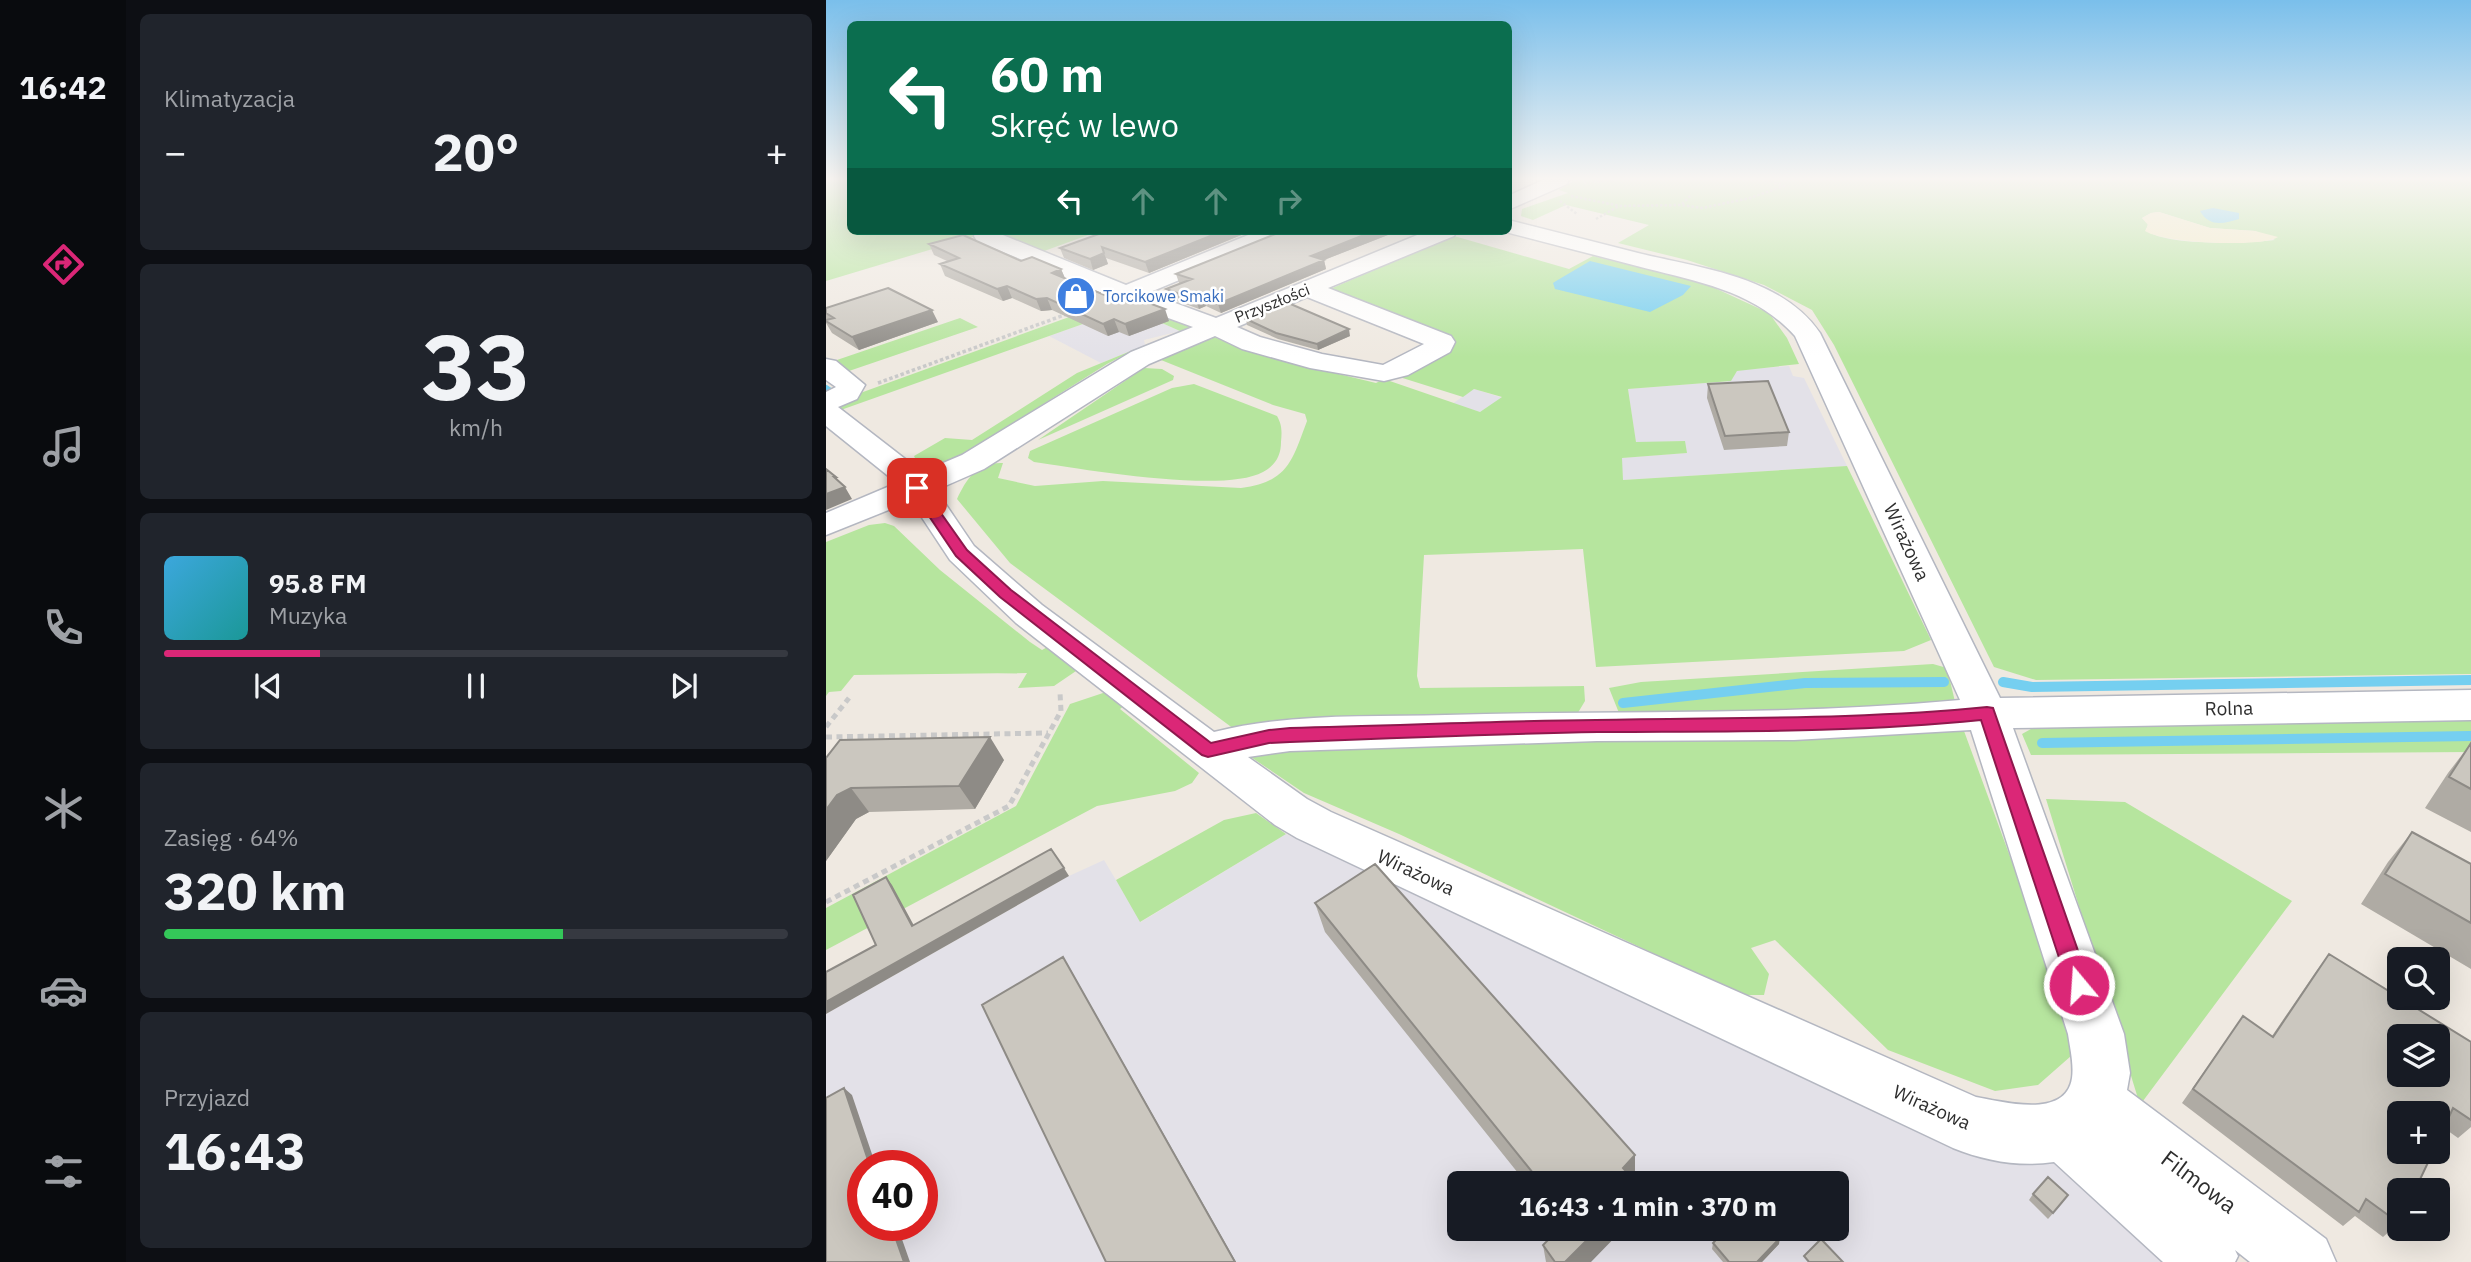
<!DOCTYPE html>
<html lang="pl">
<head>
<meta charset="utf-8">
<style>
  body { margin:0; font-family:"IBM Plex Sans",sans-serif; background:#20242c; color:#f1f3f6; height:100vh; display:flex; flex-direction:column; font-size:26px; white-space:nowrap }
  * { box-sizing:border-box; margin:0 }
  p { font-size:23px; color:#9ea1a6 }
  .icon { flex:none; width:38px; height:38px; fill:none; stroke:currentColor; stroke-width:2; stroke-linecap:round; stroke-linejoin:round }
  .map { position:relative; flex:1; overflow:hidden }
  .details { display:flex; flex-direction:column; gap:14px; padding:14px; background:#0d0f14; width:700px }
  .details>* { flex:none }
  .hud { position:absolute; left:21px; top:21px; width:665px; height:214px; border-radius:10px; box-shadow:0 7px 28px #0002; background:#0b6e4f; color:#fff; overflow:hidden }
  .tools { position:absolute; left:1561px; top:947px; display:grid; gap:14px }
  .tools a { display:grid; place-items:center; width:63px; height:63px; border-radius:10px; background:#171b24; box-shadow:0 7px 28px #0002; font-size:35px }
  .speed { position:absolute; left:21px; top:1150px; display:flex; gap:14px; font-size:35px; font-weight:700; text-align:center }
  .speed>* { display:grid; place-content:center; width:91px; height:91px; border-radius:50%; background:#171b24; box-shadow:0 7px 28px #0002; line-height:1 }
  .speed .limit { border:10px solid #d22; background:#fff; color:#111 }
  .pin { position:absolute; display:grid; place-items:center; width:60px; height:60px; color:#fff; margin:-30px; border-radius:14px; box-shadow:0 4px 10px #0006 }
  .me { position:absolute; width:77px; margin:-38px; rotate:342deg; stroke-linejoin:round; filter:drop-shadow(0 0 5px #0008) }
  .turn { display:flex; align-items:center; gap:24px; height:147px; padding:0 28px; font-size:32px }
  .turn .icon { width:91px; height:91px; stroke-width:2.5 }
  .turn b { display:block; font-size:49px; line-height:60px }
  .lanes { display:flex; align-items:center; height:66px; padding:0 28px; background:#0003; justify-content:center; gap:35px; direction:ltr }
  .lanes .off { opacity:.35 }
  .big { font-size:52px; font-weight:700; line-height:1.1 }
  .details .tile { flex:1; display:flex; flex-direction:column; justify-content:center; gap:10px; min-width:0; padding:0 24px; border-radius:10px; background:#20242c }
  .details .dial { align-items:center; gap:0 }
  .dial b { font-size:91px; line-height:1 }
  .song { display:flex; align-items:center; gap:21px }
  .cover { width:84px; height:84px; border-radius:10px; background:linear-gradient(135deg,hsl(200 70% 55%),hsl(180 70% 35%)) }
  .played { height:7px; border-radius:4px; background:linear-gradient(90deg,#db2777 25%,#363941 25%) }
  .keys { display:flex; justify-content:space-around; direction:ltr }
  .heat { display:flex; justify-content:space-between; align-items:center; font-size:38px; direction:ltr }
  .charge { height:10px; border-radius:5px; background:linear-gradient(90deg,#34c759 64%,#363941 0) }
  .trip { position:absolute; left:621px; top:1171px; width:402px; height:70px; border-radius:10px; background:#171b24; box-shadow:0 7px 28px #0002; font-weight:700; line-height:70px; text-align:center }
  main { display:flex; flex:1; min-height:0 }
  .menu { display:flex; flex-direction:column; width:126px; justify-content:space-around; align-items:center; background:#090b0e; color:#9ea1a6 }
  .menu .icon { width:49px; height:49px }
  .menu .active { color:#db2777 }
  .menu b { font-size:32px; color:#f1f3f6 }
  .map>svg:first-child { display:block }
  .industrial { fill:#e3e1e8; fill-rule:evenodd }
  .green { fill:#b6e59e; fill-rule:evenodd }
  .sand { fill:#f3ecc5 }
  .water { fill:#75cff0 }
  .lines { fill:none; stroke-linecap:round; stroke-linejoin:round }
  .stream-far1 { stroke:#75cff0; stroke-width:6 }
  .stream { stroke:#75cff0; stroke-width:10 }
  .minor-casing { stroke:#b4b7c1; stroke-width:3 }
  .path-far2 { stroke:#c9c9c9; stroke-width:2.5; stroke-dasharray:2.5 2; stroke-linecap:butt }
  .path-far1 { stroke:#c9c9c9; stroke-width:3.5; stroke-dasharray:3.5 2.5; stroke-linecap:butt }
  .path { stroke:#c9c9c9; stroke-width:5; stroke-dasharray:6 4.5; stroke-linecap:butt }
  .minor { fill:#fff; fill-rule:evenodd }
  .wall { fill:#afaba4 }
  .shaded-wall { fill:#8e8b86 }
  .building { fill:#cbc7bf; stroke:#8e8b86; stroke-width:2; fill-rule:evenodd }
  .route { fill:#db2777; stroke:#8e194d; stroke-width:2 }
  .labels { text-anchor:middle; stroke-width:5; stroke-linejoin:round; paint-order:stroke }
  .far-shop-label { font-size:16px; fill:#366cbe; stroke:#fff; text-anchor:start }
  .far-street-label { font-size:16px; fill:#2e2e2e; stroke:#fff }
  .street-label { font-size:19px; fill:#2e2e2e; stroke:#fff }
  .near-street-label { font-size:23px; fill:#2e2e2e; stroke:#fff }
</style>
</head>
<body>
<main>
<nav class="menu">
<b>16:42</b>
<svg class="icon active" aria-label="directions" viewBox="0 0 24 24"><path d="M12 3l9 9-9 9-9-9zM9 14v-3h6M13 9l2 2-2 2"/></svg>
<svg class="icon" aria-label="music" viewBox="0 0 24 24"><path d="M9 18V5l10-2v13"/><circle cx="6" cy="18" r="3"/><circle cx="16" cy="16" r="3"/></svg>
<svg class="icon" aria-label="phone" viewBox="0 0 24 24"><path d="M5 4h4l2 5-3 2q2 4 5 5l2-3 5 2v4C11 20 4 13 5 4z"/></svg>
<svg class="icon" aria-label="climate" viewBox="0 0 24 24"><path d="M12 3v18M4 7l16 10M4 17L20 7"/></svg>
<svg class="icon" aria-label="car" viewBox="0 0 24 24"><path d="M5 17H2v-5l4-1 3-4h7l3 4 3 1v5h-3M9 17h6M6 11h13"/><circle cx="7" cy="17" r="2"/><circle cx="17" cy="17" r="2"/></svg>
<svg class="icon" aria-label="filters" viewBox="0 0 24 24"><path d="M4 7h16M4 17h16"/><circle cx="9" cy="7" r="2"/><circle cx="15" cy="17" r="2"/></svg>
</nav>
<section class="details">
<div class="tile"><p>Klimatyzacja</p>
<div class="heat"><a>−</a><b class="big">20°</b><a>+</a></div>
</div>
<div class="tile dial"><b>33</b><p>km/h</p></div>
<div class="tile">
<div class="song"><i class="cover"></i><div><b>95.8 FM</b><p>Muzyka</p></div></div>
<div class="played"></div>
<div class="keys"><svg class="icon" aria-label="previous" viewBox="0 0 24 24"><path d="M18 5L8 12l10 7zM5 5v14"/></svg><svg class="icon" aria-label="pause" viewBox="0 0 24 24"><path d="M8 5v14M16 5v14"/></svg><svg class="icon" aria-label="next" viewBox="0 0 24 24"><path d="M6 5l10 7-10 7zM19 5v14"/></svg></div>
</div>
<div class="tile"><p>Zasięg · 64%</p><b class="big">320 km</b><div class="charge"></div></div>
<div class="tile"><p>Przyjazd</p><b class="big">16:43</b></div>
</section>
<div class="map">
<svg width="1645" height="1262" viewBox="0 0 1645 1262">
  <rect width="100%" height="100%" fill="#efe9e1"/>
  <path class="industrial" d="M302 308 354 331 318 340 319 345 275 363 223 336Z
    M963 366 967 376 978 378 1021 466 797 480 795 458 860 453 858 441 810 443 802 389 904 381 911 371 921 369Z
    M648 389 677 398 654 412 626 404Z
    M460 834 1079 1121 1220 1158 1248 1171 1351 1262H0V1014L243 876 278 860 315 922ZM37 1166H96V1225H37ZM634 1183H1012V1228H634Z"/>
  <path class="green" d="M0 180H24V231H273L210 254 163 232 0 281Z
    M749 180H1645V674L1210 680 1168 667 1008 345 986 310 938 285 861 260 792 243 823 225 740 205 707 220 695 216 696 209 742 193 733 190ZM1333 212 1384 228 1429 231 1449 240C1423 243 1340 247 1320 230L1322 224 1316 218 1325 213Z
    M628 236 743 269 767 256 880 284 943 313 961 338 973 364 911 371 905 381 802 389 810 442 859 441 861 453 796 458 797 480 1021 466 1105 640 1078 651 770 667 757 549 598 555 591 676 594 688 758 686 759 701 750 716 408 729 184 563 131 499C141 478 151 462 177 463L172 478 209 486 277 481 415 488C462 482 466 461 481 421L479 414 447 405 335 360 388 337 434 355 550 383 558 379 654 412 676 397 648 389 637 397 567 375 628 344 497 292Z
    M290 300 370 326 354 331 302 308 12 411 9 407 15 400Z
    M134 318 152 327 23 371 8 361Z
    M312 348 281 364 125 462 110 467H93L88 456 119 438 146 440 251 373Z
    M318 368 336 369 348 376 347 380 212 440Z
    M368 384 451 416C456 425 456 431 455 442 455 455 450 465 437 472 397 494 257 469 208 462L202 458 204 451 346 388Z
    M59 523 68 526 114 570 204 642 216 650 225 645 250 665V671L228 686 192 688 201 673 28 675 15 691 3 692 0 696V542L43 525Z
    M1107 664 1121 668 1131 710 795 718 783 688 815 682Z
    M283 691 300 704 294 709 373 773 366 783 349 791 271 806 0 950V908L190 806 244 704Z
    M1645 715V752L1205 755 1196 734 1214 724Z
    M1138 731 1237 1001 1245 1056 1212 1085 1169 1091 1062 1050 949 940 925 948 943 974 938 995H916L573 834 478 793 416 751Z
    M1220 799 1299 802 1466 901 1314 1105Z
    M430 813 460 834 314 922 290 880 398 820Z"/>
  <path class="sand" d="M1333 212 1384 228 1429 231 1452 237C1435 248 1337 243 1319 231L1322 225 1316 218 1325 213Z"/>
  <path class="water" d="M1387 208 1413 213V219C1397 224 1383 227 1374 211Z
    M764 261 865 286 857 295 824 312 729 289 727 283 730 281Z"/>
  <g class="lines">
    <path class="stream-far1" d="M0 388 3 390"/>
    <path class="stream" d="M1177 682 1206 687 1645 680
      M797 703 979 683 1118 682
      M1216 743 1645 736"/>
    <g class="minor-casing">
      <path id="minor" d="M717 180H743L741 184 682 210V196Z
        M682 220C726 231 769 242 812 253 873 268 955 276 994 333L1174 698 1645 690V720L1187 728 1298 1034 1304 1073 1301 1090 1500 1239 1510 1262H1424L1409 1250 1412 1256 1409 1262H1337L1228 1162C1194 1167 1159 1161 1127 1148L471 838 449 825 190 623 124 560 85 501 0 535V513L71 483 0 426V392L10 387 0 380V359L10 361 39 385 31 399 12 407 96 472 136 455 305 352 367 327 290 299 151 241 148 236 151 231H167L300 285 432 231H462L459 236 322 293 390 318 601 231H631L628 236 502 288 625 336 629 342 624 352 582 375 558 381 484 368 416 349 389 336 323 364 158 469 110 490 148 546 216 605 388 732C463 713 543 717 620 715 791 710 964 716 1134 700L969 336C928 290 868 281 811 266 766 254 721 243 676 231H682ZM481 297 598 344 557 365 496 354 434 337 411 327ZM1145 730 1242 1034C1244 1048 1248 1064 1246 1078 1240 1119 1178 1102 1150 1097L505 812 481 799 422 757 464 751 771 741 968 740Z"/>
    </g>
    <path class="path-far2" d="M758 183 788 180
      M745 196 794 206 855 205 876 208 924 198 958 186 940 180
      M734 201 751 214
      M856 204 865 195
      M770 219 793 206"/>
    <path class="path-far1" d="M52 383 241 314"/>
    <path class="path" d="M0 727 23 698
      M0 737 222 733
      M0 902 183 806 235 711 234 693"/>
    <use href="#minor" class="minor"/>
  </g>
  <path class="wall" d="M425 231 323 273 280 258 282 264 267 270 238 258 234 248Z
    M457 231H588L576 235 567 233 498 260 500 269 395 313 380 306 373 309 343 298 340 289 354 284 353 283 350 274Z
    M103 244 235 269 239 278 343 321 303 336 293 332 282 336 226 310 215 311 186 298 177 301 119 276 114 264 121 261 108 255Z
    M0 308 112 322 33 350 6 333 0 323Z
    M420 319 524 336 492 350 452 339 421 325Z
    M882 384 963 432 961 446 898 450 881 398Z
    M1645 743V832L1599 808 1622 773Z
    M0 758 178 760 149 809 43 812 30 819 0 861Z
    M1586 832 1645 864V969L1535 904 1562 862Z
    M489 903 809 1180 808 1181 810 1183H700L499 932Z
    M1503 954 1645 1042V1127L1632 1138 1618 1128 1573 1223 1557 1237 1529 1216 1517 1226 1356 1103 1417 1016 1446 1036 1491 970Z
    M1207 1194 1237 1202 1222 1219 1203 1200Z
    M887 1243 953 1244 936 1262H897L886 1249Z
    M717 1245 765 1262H720Z"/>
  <path class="shaded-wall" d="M397 231H425L323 273 319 262Z
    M548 231H567V233L498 260 500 269 395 313 392 304 485 256Z
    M575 231H588L576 235Z
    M278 253 282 264 267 270 264 259Z
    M235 269 240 281 226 273Z
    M181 286 186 298 177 301 171 289Z
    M377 297 380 306 373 309 370 300Z
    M221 298 226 310 215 311 210 299Z
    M339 309 343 321 303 336 299 324Z
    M106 310 112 322 33 350 26 337Z
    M288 319 293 332 282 336 277 324Z
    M523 329 524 336 492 350 491 344Z
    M8 477H10L16 488 19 487 26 499 0 510V494Z
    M164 737 178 760 149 809 133 786Z
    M25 788 43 812 30 819 0 861V810L11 795Z
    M238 868 243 876 0 1014V1002Z
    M60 877 66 885 92 933 86 926Z
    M237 957 242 965 410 1262H409Z
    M18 1088 26 1095 50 1166H44Z
    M809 1155V1180L807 1183 797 1168Z
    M65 1225H71L84 1262H78Z
    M773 1228H798L765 1262H739Z
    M954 1238 953 1244 936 1262H931Z"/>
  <path class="building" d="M281 231H397L319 262 276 247 278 253 264 259 234 248Z
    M457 231H548L485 256 498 260 392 304 377 297 370 300 340 289 366 279 350 274Z
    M137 235 195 261 206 257 235 269 226 273 295 302 307 297 339 309 299 324 288 319 277 324 221 298 210 299 181 286 171 289 114 264 133 258 103 244Z
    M62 288 106 310 26 337 0 321V320L8 318 0 313V308Z
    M460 302 523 329 491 344 450 333 420 319Z
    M942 381 963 432 899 436 882 384Z
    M0 469 10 477H8L19 487 0 494Z
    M164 737 133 786 25 788 11 795 0 810V758L14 740Z
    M1645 743V789L1623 777Z
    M1586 832 1645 864V923L1559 874Z
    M225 849 238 868 0 1002V972L50 945 27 895 60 877 86 926Z
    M549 864 809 1155 797 1168 810 1183H715L489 903Z
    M1503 954 1645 1042V1120L1627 1108 1612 1141V1113H1573V1152H1607L1589 1190H1573V1223L1540 1199 1533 1212 1367 1089 1417 1016 1447 1037ZM1573 1036H1612V1074H1573Z
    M237 957 409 1262H280L156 1005Z
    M18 1088 44 1166H37V1225H65L78 1262H0V1098Z
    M1222 1177 1242 1195 1227 1213 1207 1194Z
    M734 1228H773L739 1262H729L717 1245Z
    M901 1228H946L954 1238 931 1262H903L887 1243Z
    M995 1239 1017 1262H983L978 1256Z"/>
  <linearGradient id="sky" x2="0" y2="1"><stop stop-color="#7abfeb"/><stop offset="0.5" stop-color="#f8f5f2"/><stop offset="1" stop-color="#f8f5f2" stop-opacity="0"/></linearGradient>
  <rect width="1645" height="357" fill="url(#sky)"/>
  <path class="route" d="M91 484 95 485 141 550 185 590 385 743 443 730 464 728C566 726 668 721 770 720 901 717 1031 720 1161 707L1167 708 1264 985 1261 992 1253 995 1245 992 1242 985 1155 720C1027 733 900 731 772 732 669 734 566 738 464 742L443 743 382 757 376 755 174 597 130 556 84 488Z"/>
  <defs>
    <g id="shop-disc" transform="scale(2.0125)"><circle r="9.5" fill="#3f7fe0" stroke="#fff"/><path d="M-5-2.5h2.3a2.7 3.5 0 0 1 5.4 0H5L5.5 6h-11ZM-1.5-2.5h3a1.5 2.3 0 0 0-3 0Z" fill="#fff"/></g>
  </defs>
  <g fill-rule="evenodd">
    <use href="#shop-disc" x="250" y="296"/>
  </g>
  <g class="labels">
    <g class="far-shop-label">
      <text x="277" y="302">Torcikowe Smaki</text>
    </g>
    <g class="far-street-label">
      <text transform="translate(446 303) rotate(-22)" y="6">Przyszłości</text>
    </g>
    <g class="street-label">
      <text transform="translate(1081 542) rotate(65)" y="7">Wirażowa</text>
      <text transform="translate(1403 708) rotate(-1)" y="7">Rolna</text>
      <text transform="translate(590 872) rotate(25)" y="7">Wirażowa</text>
      <text transform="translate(1106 1107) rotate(24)" y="7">Wirażowa</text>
    </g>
    <g class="near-street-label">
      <text transform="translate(1373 1182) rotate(37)" y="8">Filmowa</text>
    </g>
  </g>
</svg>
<div class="tools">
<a><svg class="icon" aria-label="search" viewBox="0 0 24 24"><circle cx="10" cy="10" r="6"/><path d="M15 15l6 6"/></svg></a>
<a><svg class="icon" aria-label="layers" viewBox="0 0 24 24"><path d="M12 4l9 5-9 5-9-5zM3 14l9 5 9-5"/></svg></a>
<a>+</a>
<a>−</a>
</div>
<div class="speed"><div class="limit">40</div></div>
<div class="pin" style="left:91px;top:488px;background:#d93025"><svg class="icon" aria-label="arrive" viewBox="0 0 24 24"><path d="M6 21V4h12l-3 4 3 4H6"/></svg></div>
<svg class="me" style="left:1253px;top:985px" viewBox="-20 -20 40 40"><circle r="17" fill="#db2777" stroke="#fff" stroke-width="3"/><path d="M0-11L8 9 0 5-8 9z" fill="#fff"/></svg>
<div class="trip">16:43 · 1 min · 370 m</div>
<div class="hud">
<div class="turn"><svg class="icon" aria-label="left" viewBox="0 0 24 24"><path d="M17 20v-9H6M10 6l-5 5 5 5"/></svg><div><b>60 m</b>Skręć w lewo</div></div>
<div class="lanes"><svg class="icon" aria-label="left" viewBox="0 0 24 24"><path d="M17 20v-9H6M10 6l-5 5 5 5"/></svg><svg class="icon off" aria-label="ahead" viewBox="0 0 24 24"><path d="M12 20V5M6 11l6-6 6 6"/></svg><svg class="icon off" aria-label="ahead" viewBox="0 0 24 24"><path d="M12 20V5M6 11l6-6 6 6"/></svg><svg class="icon off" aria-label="right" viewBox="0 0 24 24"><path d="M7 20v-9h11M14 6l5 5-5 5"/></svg></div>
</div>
</div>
</main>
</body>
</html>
